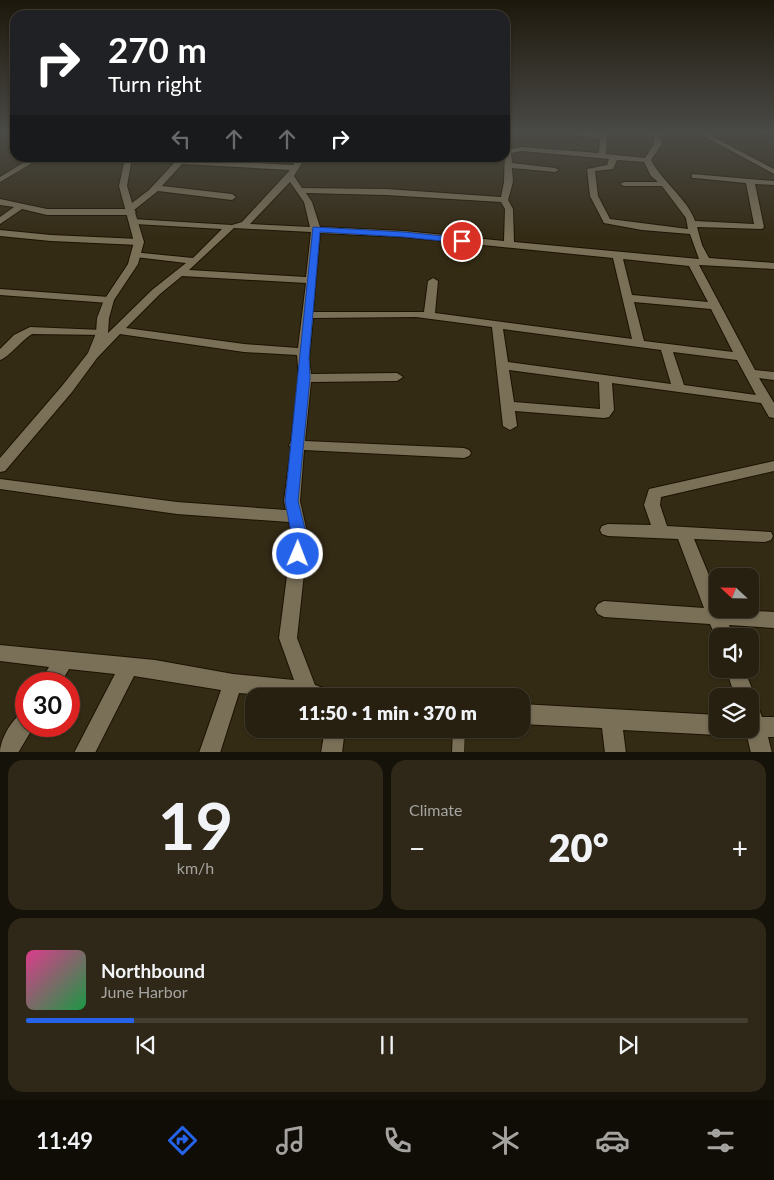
<!DOCTYPE html>
<html lang="en">
<head>
<meta charset="utf-8">
<style>
  body { margin:0; font-family:Lato,sans-serif; background:#2f2819; color:#f1f3f6; height:100vh; display:flex; flex-direction:column; font-size:19px; white-space:nowrap }
  * { box-sizing:border-box; margin:0 }
  p { font-size:16px; color:#a4a39f }
  .icon { flex:none; width:28px; height:28px; fill:none; stroke:currentColor; stroke-width:2; stroke-linecap:round; stroke-linejoin:round }
  .map { position:relative; height:752px; overflow:hidden }
  .details { display:flex; flex-direction:column; gap:8px; padding:8px; background:#151209; flex:1 }
  .details>* { flex:none }
  .banner { position:absolute; left:10px; top:10px; width:500px; height:152px; border-radius:15px; box-shadow:0 1px 4px #0004,0 0 0 1px #433e30; background:#202124; color:#fff; overflow:hidden }
  .needle { width:32px; rotate:292deg }
  .controls { position:absolute; left:709px; top:568px; display:grid; gap:10px }
  .controls a { display:grid; place-items:center; width:50px; height:50px; border-radius:10px; background:#272010; box-shadow:0 1px 4px #0004,0 0 0 1px #433e30; font-size:25px }
  .speed { position:absolute; left:15px; top:672px; display:flex; gap:10px; font-size:25px; font-weight:700; text-align:center }
  .speed>* { display:grid; place-content:center; width:65px; height:65px; border-radius:50%; background:#272010; box-shadow:0 1px 4px #0004,0 0 0 1px #433e30; line-height:1 }
  .speed .limit { border:8px solid #d22; background:#fff; color:#111 }
  .pin { position:absolute; display:grid; place-items:center; width:42px; height:42px; color:#fff; margin:-21px; border:2px solid #fff; border-radius:50%; box-shadow:0 1px 5px #0007 }
  .me { position:absolute; width:55px; margin:-28px; rotate:1deg; stroke-linejoin:round; filter:drop-shadow(0 0 4px #0008) }
  .turn { display:flex; align-items:center; gap:18px; height:105px; padding:0 15px; font-size:22px }
  .turn .icon { width:65px; height:65px; stroke-width:2.5 }
  .turn b { display:block; font-size:35px; line-height:42px }
  .lanes { display:flex; align-items:center; height:48px; padding:0 15px; background:#0003; justify-content:center; gap:25px; direction:ltr }
  .lanes .off { opacity:.35 }
  .big { font-size:38px; font-weight:800; line-height:1.1 }
  .details .widget { flex:1; display:flex; flex-direction:column; justify-content:center; gap:8px; min-width:0; padding:0 18px; border-radius:15px; background:#2f2819 }
  .details .dial { align-items:center; gap:0 }
  .dial b { font-size:65px; line-height:1 }
  .song { display:flex; align-items:center; gap:15px }
  .cover { width:60px; height:60px; border-radius:8px; background:linear-gradient(135deg,hsl(330 70% 55%),hsl(140 70% 35%)) }
  .played { height:5px; border-radius:2px; background:linear-gradient(90deg,#2563eb 15%,#433e30 15%) }
  .keys { display:flex; justify-content:space-around; direction:ltr }
  .heat { display:flex; justify-content:space-between; align-items:center; font-size:28px; direction:ltr }
  .details .tiles { flex:1; display:grid; gap:8px; grid-template-columns:1fr 1fr }
  .widget:last-child { grid-column:span 2 }
  .trip { position:absolute; left:245px; top:688px; width:285px; height:50px; border-radius:15px; background:#272010; box-shadow:0 1px 4px #0004,0 0 0 1px #433e30; font-weight:800; line-height:50px; text-align:center }
  .tab-bar { display:flex; height:80px; justify-content:space-around; align-items:center; background:#100d06; color:#a4a39f }
  .tab-bar .icon { width:35px; height:35px }
  .tab-bar .on { color:#2563eb }
  .tab-bar b { font-size:22px; color:#f1f3f6 }
  .map>svg:first-child { display:block }
  .lines { fill:none; stroke-linecap:round; stroke-linejoin:round }
  .lane-casing { stroke:#1b1301; stroke-width:1 }
  .street-casing { stroke:#1b1301; stroke-width:2 }
  .secondary-casing { stroke:#1b1301; stroke-width:2 }
  .primary-casing { stroke:#1b1301; stroke-width:2 }
  .lane { fill:#7a7058; fill-rule:evenodd }
  .street { fill:#7a7058; fill-rule:evenodd }
  .secondary { fill:#7a7058; fill-rule:evenodd }
  .primary { fill:#c48c8c; fill-rule:evenodd }
  .route { fill:#2563eb; stroke:#184099 }
</style>
</head>
<body>
<div class="map">
<svg width="774" height="753" viewBox="0 0 774 753">
  <rect width="100%" height="100%" fill="#342b15"/>
  <g class="lines">
    <g class="lane-casing">
      <path id="lane" d="M453 729H465L464 753H452Z"/>
    </g>
    <g class="street-casing">
      <path id="street" d="M578 132 607 135 606 154 645 158 654 144 653 132H659L662 144 651 160C661 180 689 201 695 221L754 224 746 183 695 178H692V174L774 181V185L755 184 764 227 762 229 697 227 702 245 709 258 774 263V269L699 265 755 370 774 372V380L759 378 774 403V418L769 417 761 403 612 383 614 410 609 417 604 418 515 411 517 426 510 430 503 426 492 327 416 317 313 318 309 358 311 374 397 373 403 377 397 381 311 382 305 441 464 448 469 450 471 453 469 456 464 458 304 450 300 501 308 537 297 638 315 685 326 689 329 696H271L239 693 220 753H199L221 690 134 676 95 753H74L115 674 69 669 60 684H39L49 667 0 661V645L155 660 233 674 294 680 279 638 292 537 289 522 177 514 0 489V479L177 502 286 510 284 501 291 448 289 445 291 442 299 378 297 355 244 352 120 334 98 357 94 358 88 354 106 335 32 334C22 340 8 358 0 360V349L14 335 30 327 102 330 106 331 108 333 106 335 152 290 186 263 135 257 132 256V252L193 258 222 229 135 224 131 221 132 219 232 225 242 222 290 170 182 164 162 186 232 194 236 197 232 200 158 191 134 210 136 212 132 215H47L22 209 0 224V217L14 207 0 205V199L47 209H128V206L149 190 174 163 128 160 34 162 0 182V177L31 158H186V159L293 165 299 158H305L294 176 302 188 386 189 501 197 504 182 505 150 522 147 599 153 600 139 576 135 574 134ZM522 151 609 159 607 165 587 169 590 196 604 223 642 230 690 234 699 259 514 242 513 209 508 200 513 182 512 168 555 172 559 170 555 168 512 163 511 153ZM617 160 644 162 651 176 658 182H624L620 184 624 186H662L686 218 688 229 610 219 598 196 595 171 613 169ZM290 182 304 202 310 227 250 224ZM306 193 386 195 501 202 505 209 504 241 404 231 320 227 312 202ZM234 228 311 232 306 277 189 270ZM320 233 404 237 613 258 632 339 435 313 438 281 433 278 428 281 424 312H313ZM623 259 689 266 708 302 632 295ZM182 276 306 283 298 348 244 344 126 328 160 294ZM634 302 711 309 733 352 644 341ZM503 329 661 350 671 384 508 362ZM673 352 737 360 756 395 684 385ZM509 370 599 382 600 409 514 402Z
        M696 132H704L774 169V174Z
        M0 230 51 235 139 239 144 242 139 245 51 241 0 236Z
        M0 289 109 297 114 300 109 303 0 295Z
        M774 461V471L661 497 660 505 667 526 771 532 773 536 771 540 765 542 694 539 718 597V609L774 612V628L729 625 733 636H718V642L710 624 604 617 598 614 595 609 598 604 604 601 704 608 678 539 608 536 602 534 600 530 602 526 608 524 651 525 644 505 649 489Z
        M726 669H744L755 696 752 702 757 704 762 717H774V737H768L772 753H751L747 736 743 734 741 729H750V696H735Z
        M521 704 718 715V729H727L725 732 718 735 623 730 626 753H605L602 728 521 724Z
        M26 711V726H34L18 753H0C0 739 13 716 26 711Z
        M325 729H345L342 753H321Z"/>
    </g>
    <g class="secondary-casing">
      <path id="secondary" d="M125 158H132L127 186 144 242 138 264 114 300 109 318 108 333 100 354 72 392 5 471 0 472V458L62 386 88 353 96 333 97 318 104 300 128 264 134 242 119 186Z"/>
    </g>
    <g class="primary-casing">
      <path id="primary" d="M753 132H774V134H756Z"/>
    </g>
    <use href="#lane" class="lane"/>
    <use href="#street" class="street"/>
    <use href="#secondary" class="secondary"/>
    <use href="#primary" class="primary"/>
  </g>
  <linearGradient id="sky" x2="0" y2="1"><stop stop-color="#1d180c"/><stop offset="0.56" stop-color="#4a4a46"/><stop offset="1" stop-color="#4a4a46" stop-opacity="0"/></linearGradient>
  <rect width="774" height="237" fill="url(#sky)"/>
  <path class="route" d="M313 227 404 232 462 238 466 241 462 243 404 237 320 232 309 358 310 378 298 501 307 537 303 558 298 560 292 558 290 554 292 537 285 501Z"/>
</svg>
<div class="controls">
<a><svg class="needle" viewBox="-14 -14 28 28"><path d="M0-13l5 13h-10z" fill="#e53935"/><path d="M0 13l5-13h-10z" fill="#a4a39f"/></svg></a>
<a><svg class="icon" aria-label="sound" viewBox="0 0 24 24"><path d="M4 9h4l5-4v14l-5-4H4zM17 9q2 3 0 6"/></svg></a>
<a><svg class="icon" aria-label="layers" viewBox="0 0 24 24"><path d="M12 4l9 5-9 5-9-5zM3 14l9 5 9-5"/></svg></a>
</div>
<div class="speed"><div class="limit">30</div></div>
<div class="pin" style="left:462px;top:241px;background:#d93025"><svg class="icon" aria-label="arrive" viewBox="0 0 24 24"><path d="M6 21V4h12l-3 4 3 4H6"/></svg></div>
<svg class="me" style="left:298px;top:554px" viewBox="-20 -20 40 40"><circle r="17" fill="#2563eb" stroke="#fff" stroke-width="3"/><path d="M0-11L8 9 0 5-8 9z" fill="#fff"/></svg>
<div class="trip">11:50 · 1 min · 370 m</div>
<div class="banner">
<div class="turn"><svg class="icon" aria-label="right" viewBox="0 0 24 24"><path d="M7 20v-9h11M14 6l5 5-5 5"/></svg><div><b>270 m</b>Turn right</div></div>
<div class="lanes"><svg class="icon off" aria-label="left" viewBox="0 0 24 24"><path d="M17 20v-9H6M10 6l-5 5 5 5"/></svg><svg class="icon off" aria-label="ahead" viewBox="0 0 24 24"><path d="M12 20V5M6 11l6-6 6 6"/></svg><svg class="icon off" aria-label="ahead" viewBox="0 0 24 24"><path d="M12 20V5M6 11l6-6 6 6"/></svg><svg class="icon" aria-label="right" viewBox="0 0 24 24"><path d="M7 20v-9h11M14 6l5 5-5 5"/></svg></div>
</div>
</div>
<section class="details">
<div class="tiles">
<div class="widget dial"><b>19</b><p>km/h</p></div>
<div class="widget"><p>Climate</p>
<div class="heat"><a>−</a><b class="big">20°</b><a>+</a></div>
</div>
<div class="widget">
<div class="song"><i class="cover"></i><div><b>Northbound</b><p>June Harbor</p></div></div>
<div class="played"></div>
<div class="keys"><svg class="icon" aria-label="previous" viewBox="0 0 24 24"><path d="M18 5L8 12l10 7zM5 5v14"/></svg><svg class="icon" aria-label="pause" viewBox="0 0 24 24"><path d="M8 5v14M16 5v14"/></svg><svg class="icon" aria-label="next" viewBox="0 0 24 24"><path d="M6 5l10 7-10 7zM19 5v14"/></svg></div>
</div>
</div>
</section>
<nav class="tab-bar">
<b>11:49</b>
<svg class="icon on" aria-label="directions" viewBox="0 0 24 24"><path d="M12 3l9 9-9 9-9-9zM9 14v-3h6M13 9l2 2-2 2"/></svg>
<svg class="icon" aria-label="music" viewBox="0 0 24 24"><path d="M9 18V5l10-2v13"/><circle cx="6" cy="18" r="3"/><circle cx="16" cy="16" r="3"/></svg>
<svg class="icon" aria-label="phone" viewBox="0 0 24 24"><path d="M5 4h4l2 5-3 2q2 4 5 5l2-3 5 2v4C11 20 4 13 5 4z"/></svg>
<svg class="icon" aria-label="climate" viewBox="0 0 24 24"><path d="M12 3v18M4 7l16 10M4 17L20 7"/></svg>
<svg class="icon" aria-label="car" viewBox="0 0 24 24"><path d="M5 17H2v-5l4-1 3-4h7l3 4 3 1v5h-3M9 17h6M6 11h13"/><circle cx="7" cy="17" r="2"/><circle cx="17" cy="17" r="2"/></svg>
<svg class="icon" aria-label="filters" viewBox="0 0 24 24"><path d="M4 7h16M4 17h16"/><circle cx="9" cy="7" r="2"/><circle cx="15" cy="17" r="2"/></svg>
</nav>
</body>
</html>
